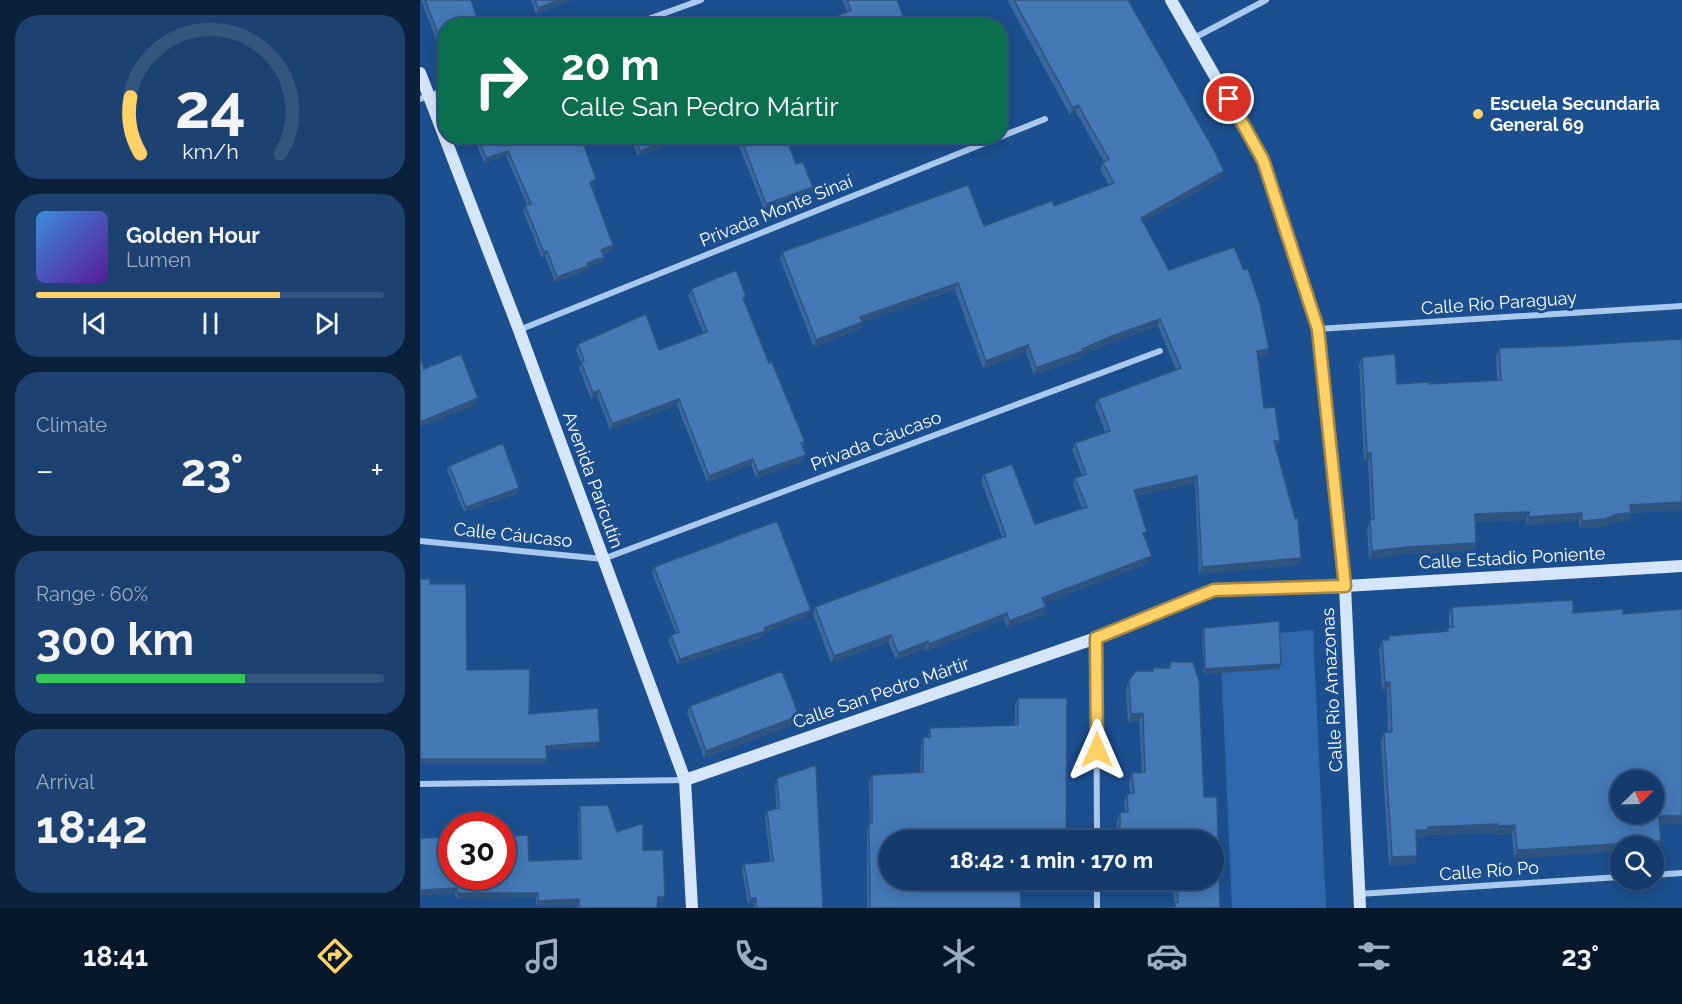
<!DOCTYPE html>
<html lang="en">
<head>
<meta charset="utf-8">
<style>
  body { margin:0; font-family:Raleway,sans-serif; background:#1d4271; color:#f1f3f6; height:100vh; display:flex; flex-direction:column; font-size:22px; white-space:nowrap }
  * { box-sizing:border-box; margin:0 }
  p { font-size:20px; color:#9dadc1 }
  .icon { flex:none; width:33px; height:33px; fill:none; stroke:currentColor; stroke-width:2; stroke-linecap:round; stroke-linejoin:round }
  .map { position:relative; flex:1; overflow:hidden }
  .panel { display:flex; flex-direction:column; gap:15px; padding:15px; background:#0b203b; width:420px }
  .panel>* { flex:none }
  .hud { position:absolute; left:18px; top:18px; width:570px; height:126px; border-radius:24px; box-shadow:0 3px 15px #0003,0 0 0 2px #33557e; background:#0b6e4f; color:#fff; overflow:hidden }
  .needle { width:39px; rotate:67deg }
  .buttons { position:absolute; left:1190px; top:770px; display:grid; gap:12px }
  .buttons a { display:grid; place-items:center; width:54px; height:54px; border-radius:50%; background:#143b6b; box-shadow:0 3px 15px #0003,0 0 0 2px #33557e; font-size:30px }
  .speed { position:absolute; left:18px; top:812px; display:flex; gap:12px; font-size:30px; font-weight:700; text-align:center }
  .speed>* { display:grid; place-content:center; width:78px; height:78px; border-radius:50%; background:#143b6b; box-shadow:0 3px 15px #0003,0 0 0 2px #33557e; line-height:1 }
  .speed .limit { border:9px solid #d22; background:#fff; color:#111 }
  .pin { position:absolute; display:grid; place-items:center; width:51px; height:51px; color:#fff; margin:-26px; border:3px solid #fff; border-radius:50%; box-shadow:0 2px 6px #0007 }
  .me { position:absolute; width:66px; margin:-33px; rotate:0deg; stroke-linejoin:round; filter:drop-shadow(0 0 4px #0008) }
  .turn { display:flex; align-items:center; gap:21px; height:126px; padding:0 24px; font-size:27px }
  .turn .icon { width:78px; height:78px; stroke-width:2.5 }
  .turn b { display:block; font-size:42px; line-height:51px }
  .big { font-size:45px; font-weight:700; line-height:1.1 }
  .panel .card { flex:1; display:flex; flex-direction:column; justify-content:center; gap:9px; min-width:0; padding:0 21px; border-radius:24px; background:#1d4271 }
  .panel .dial { align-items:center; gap:0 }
  .dial svg { height:156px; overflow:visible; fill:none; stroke:#33557e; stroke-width:7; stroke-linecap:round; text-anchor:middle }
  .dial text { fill:#f1f3f6; stroke:none }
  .song { display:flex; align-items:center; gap:18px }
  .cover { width:72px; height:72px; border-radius:9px; background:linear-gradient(135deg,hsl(210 70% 55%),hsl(270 70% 35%)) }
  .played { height:6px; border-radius:3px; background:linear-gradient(90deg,#ffd166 70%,#33557e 70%) }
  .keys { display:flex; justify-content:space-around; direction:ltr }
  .heat { display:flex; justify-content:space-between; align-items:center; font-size:33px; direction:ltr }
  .charge { height:9px; border-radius:4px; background:linear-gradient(90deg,#34c759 60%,#33557e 0) }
  .trip { position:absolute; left:459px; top:830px; width:345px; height:60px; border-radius:30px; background:#143b6b; box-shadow:0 3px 15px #0003,0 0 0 2px #33557e; font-weight:700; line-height:60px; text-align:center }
  .dock { display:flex; height:96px; justify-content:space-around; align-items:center; background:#08182b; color:#9dadc1 }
  .dock .icon { width:42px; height:42px }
  .dock .current { color:#ffd166 }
  .dock b { font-size:27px; color:#f1f3f6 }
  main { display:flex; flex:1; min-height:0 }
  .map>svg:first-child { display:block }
  .green { fill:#2e69ad }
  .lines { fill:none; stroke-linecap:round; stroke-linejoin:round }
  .street { stroke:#a9c9ee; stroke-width:6 }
  .secondary { stroke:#d6e6fa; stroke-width:12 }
  .wall { fill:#3a679d }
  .shaded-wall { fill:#305480 }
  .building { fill:#4478b7; stroke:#305480; stroke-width:1.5; fill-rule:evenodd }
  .route-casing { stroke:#a68842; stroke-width:15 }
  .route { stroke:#ffd166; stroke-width:10 }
  .poi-dot { fill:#ffd166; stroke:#1b4f8f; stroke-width:2 }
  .labels { text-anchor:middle; stroke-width:6; stroke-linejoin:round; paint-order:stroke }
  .poi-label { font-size:18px; font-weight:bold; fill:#fff; stroke:#1b4f8f; text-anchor:start }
  .street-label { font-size:18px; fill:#fff; stroke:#1b4f8f }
</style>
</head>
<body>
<main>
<section class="panel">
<div class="card dial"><svg viewBox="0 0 100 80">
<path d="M14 69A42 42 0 1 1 86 69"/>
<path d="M14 69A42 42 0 0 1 9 40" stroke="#ffd166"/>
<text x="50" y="56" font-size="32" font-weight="700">24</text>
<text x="50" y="72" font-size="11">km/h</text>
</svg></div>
<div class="card">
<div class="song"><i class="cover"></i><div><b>Golden Hour</b><p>Lumen</p></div></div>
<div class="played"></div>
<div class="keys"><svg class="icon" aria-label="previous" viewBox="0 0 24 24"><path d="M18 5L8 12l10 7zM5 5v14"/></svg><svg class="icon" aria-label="pause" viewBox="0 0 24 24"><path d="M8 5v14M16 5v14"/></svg><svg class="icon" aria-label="next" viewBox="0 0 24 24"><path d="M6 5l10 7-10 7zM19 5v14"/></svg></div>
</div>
<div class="card"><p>Climate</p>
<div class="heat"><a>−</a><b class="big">23°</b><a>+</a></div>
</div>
<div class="card"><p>Range · 60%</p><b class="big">300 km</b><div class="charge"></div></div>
<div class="card"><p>Arrival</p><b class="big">18:42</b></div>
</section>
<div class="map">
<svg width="1262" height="908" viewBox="0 0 1262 908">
  <rect width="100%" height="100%" fill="#1b4f8f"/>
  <path class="green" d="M893 630 906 908H812L800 638Z"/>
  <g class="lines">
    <path class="street" d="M209 26 281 0
      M774 38 846 0
      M0 99 26 90
      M898 329 1262 306
      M99 330 625 119
      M0 541 183 559 740 351
      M676 638 677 840
      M0 784 265 780
      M1233 875 1262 873
      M677 879V908
      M939 894 1200 877"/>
    <path class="secondary" d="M751 0 843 160 898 329 925 586 940 908
      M0 73 99 330 265 780 272 908
      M265 780 676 638 794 590 925 586 1262 566"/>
  </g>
  <path class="wall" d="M1 0H51L26 26V66Z
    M111 0H152L116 14Z
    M422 0H477L427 12Z
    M587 0H708L804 171 801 178 723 222 749 270 846 356 837 357 844 408 857 448H856L879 565 779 574 775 483 716 496 725 537 732 556 729 563 624 603V614L587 628 584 620 506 651 505 648 476 660 468 642 411 663 393 614 395 607 582 537 561 481 564 474 615 524 662 509 653 485 655 478 662 475 652 450 655 443 685 432 675 406 678 399 756 370 738 326 690 343 662 355 661 358 614 375 606 352 563 368 535 290 442 322 440 329 394 347 360 259 362 252 564 226 634 206 689 185 680 170 683 163 684 162 656 112 650 115Z
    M53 136H189L164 147 176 179 174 185 172 186 191 251 183 254 184 257 182 262 167 267 166 271 135 282 125 256 122 258 103 211 105 206 107 205 86 156 64 163Z
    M210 136H242V147L218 156Z
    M315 136H365L376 164 393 187 390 194 344 210Z
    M271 289 326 296 324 301 349 363 385 442 383 447V461L336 478 331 465 287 482 257 405 190 430 177 396 171 399 159 368 161 363 156 350 158 344 239 350 283 333 268 296Z
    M1079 348 1262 510 1211 513 1208 521 1194 522 1183 527 1159 528V521L1106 525V520L1055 522 1056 543 1054 551 985 554 949 559 947 528 951 520 948 461H944L939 364 942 357 977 384H1009L1077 380 1076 356Z
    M29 466 99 488 98 493 44 512 27 470Z
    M234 567 388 616 345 632 343 637 258 665 248 641 251 635 256 633 232 573Z
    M1032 607 1153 613 1203 614 1240 825 1238 850H1233V846L1115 857 1094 858 1092 834 1075 835V833L1006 835 1005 838H996L997 856 994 864 969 866 961 741 964 732H968L967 690H962L959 649 962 640H968L969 636 1026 632 1027 628H1029V615Z
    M784 628 861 664 859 669 784 674 782 632Z
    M750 662H773L779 681 784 797H797L800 908H753L754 903 753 879H794V840H697V821L700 812H705L704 802 707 794H710L709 782 712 773 722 772 719 721 708 723 706 689 709 680 716 671H732L733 668H748Z
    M598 698H647L470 840 601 908H447V830L450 823 449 782 452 775 500 772 501 744 503 737H507L510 728 595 726V705Z
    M270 706 379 716 377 723 284 758 267 713Z
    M357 778 403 908H334V904H328L322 870 324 864 350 861 345 816 347 811 356 808 355 784Z
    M160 806 223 850 243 902H237V908H157V905L116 906V898L36 899 35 894 0 895V838L109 861 159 859 158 812Z"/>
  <path class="shaded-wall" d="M139 0H152L116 14 118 8Z
    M658 105 656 112 650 115 653 108Z
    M178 136H189L161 148 163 143Z
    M244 142 242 147 218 156 220 151Z
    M88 151 86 156 64 163 66 158Z
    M804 171 801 178 718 225 721 218Z
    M176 179 174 185 168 187 170 182Z
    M393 187 390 194 344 210 346 204Z
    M193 245 191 251 179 255 181 250Z
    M127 251 125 256 122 258 124 252Z
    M184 257 182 262 167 267 166 271 135 282 137 277 167 263Z
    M538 283 535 290 437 324 440 317Z
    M740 319 738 326 690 343 662 355 661 358 614 375 616 368 692 336Z
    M442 322 440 329 394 347 396 340Z
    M608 345 606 352 563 368 566 361Z
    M849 349 846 356 834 358 837 351Z
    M179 390 177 396 171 399 173 393Z
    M58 398 56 405 0 427V422Z
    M259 399 257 405 190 430 192 424Z
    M854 441H860L857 448H852Z
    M947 453H951L948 461H944Z
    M386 455 383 461 336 478 338 472Z
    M333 459 331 465 287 482 289 476Z
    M777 476 775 483 712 497 714 490Z
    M99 488 98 493 44 512 46 507Z
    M1262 502V510L1207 513 1210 505Z
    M1109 512 1106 520 1052 522 1055 514Z
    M1162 513 1159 521 1106 525 1109 517Z
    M1211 513 1208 521 1194 522 1183 527 1159 528 1162 521 1197 514Z
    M1056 543 1054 551 985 554 949 559 952 551 988 547Z
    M732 556 729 563 620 605 622 598Z
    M881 558 879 565 779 574 782 567Z
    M626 607 624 614 587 628 589 621Z
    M391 610 388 616 345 632 343 637 258 665 260 659Z
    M587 613 584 620 506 651 509 644Z
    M471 635 468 642 411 663 414 656Z
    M508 641 505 648 476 660 478 653Z
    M861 664 859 669 784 674 785 669Z
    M965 682H970L967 690H962Z
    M723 713 719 721 708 723 711 714Z
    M379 716 377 723 284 758 286 751Z
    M180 742 178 747 124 751 126 746Z
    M0 759H127L125 764H0Z
    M1239 816H1262V824L1236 825Z
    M1078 824 1075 833 1006 835 1005 838 993 839 996 830 1008 827Z
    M1095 825 1092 834 1075 835 1078 826Z
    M1241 841 1238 850H1233V846H1200V852L1094 858 1097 850Z
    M997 856 994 864 969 866 972 857Z
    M37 888 35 894 0 895V890Z
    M38 893H118L116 898 36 899Z
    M238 897H245L243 902H236Z
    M330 898H336L334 904H328Z
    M159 899 157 905 116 906 118 901Z"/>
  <path class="building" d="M5 0H51L60 26H26V54Z
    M115 0H139L118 8Z
    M427 0H477L487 26H394L431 10Z
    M594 0H708L794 150 804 171 721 218 749 270 814 247 824 270 828 269 840 304 849 349 837 351 844 408 855 407 860 441H854L875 518H878L881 558 782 567 777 476 714 490 727 532 723 533 732 556 622 598 626 607 589 621 587 613 509 644 508 641 478 653 471 635 414 656 395 607 586 536 564 474 592 464 615 524 667 507 655 478 666 474 655 443 690 431 678 399 761 368 740 319 692 336 662 349 663 351 616 368 608 345 566 361 538 283 440 317 442 322 396 340 362 252 548 185 564 226 632 201 634 206 694 183 683 163 689 159 658 105 653 108Z
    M381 22 382 26H373Z
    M57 136H178L163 143 176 179 170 182 193 245 181 250 184 257 167 263 168 266 137 277 127 251 124 252 105 206 111 204 88 151 66 158Z
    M214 136H242L244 142 220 151Z
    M320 136H365L376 164 383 162 393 187 346 204Z
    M316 270 326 296 323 298 349 363 352 362 385 442 381 443 386 455 338 472 333 459 289 476 259 399 192 424 179 390 173 393 161 362 164 361 158 344 226 314 239 350 287 332 271 289Z
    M1262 339V502L1210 505 1211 513 1197 514 1185 519 1162 521V513L1109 517V512L1055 514 1056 543 988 547 952 551 950 520 954 519 951 453H947L942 357 975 354 977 384 1009 382V384L1081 380 1079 348 1145 346Z
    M0 354 4 369 41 354 58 398 0 422Z
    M83 443 99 488 46 507 29 466Z
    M357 521 391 610 344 628 345 631 260 659 251 635 259 632 234 567Z
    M0 579H10V584H46L47 670 110 669 109 714 178 708 180 742 126 746 127 759H0Z
    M1153 600V613L1203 609V614L1262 609V816H1239L1241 841 1118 849 1097 850 1095 825 1078 826V824L1008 827V830H996L997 856 972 857 964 732H972L970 682H965L962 640H969V636L1028 631 1027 628 1033 627 1032 607ZM1200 780H1233V813H1200Z
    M859 621 861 664 785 669 784 628Z
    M750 662H773L779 681 784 797H797L800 908H755V903L758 902 757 879H794V840H700V812H708L707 794 714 793 712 773 725 772 723 713 711 714 709 680 716 671H733V668H750Z
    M362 671 379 716 286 751 270 706Z
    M598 698H647L646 840H470V879H600L601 908H450L449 823H452V775L503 772V737H510V728L598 725Z
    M396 765 403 908H336V898H330L324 864 353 861 347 811 359 808 357 778Z
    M188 805 197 832 223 823V850H243L245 897H238L237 908H159V899L118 901V893H38L37 888 0 890V838L32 837V876H82V836L108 835 109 861 161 859 160 806Z"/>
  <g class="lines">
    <g class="route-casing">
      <path id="route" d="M677 750 676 638 794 590 925 586 898 329 843 160 809 99"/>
    </g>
    <use href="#route" class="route"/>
  </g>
  <circle class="poi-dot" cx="1058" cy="114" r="6"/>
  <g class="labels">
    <g class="poi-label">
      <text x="1070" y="110">Escuela Secundaria<tspan x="1070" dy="21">General 69</tspan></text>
    </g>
    <g class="street-label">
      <text transform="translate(356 211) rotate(-22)" y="6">Privada Monte Sinaí</text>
      <text transform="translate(1079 303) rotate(-4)" y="6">Calle Río Paraguay</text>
      <text transform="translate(456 441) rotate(-21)" y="6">Privada Cáucaso</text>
      <text transform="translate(173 480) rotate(70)" y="6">Avenida Paricutín</text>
      <text transform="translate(93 535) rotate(6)" y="6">Calle Cáucaso</text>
      <text transform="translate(1092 558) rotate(-3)" y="6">Calle Estadio Poniente</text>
      <text transform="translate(912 690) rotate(-93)" y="6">Calle Río Amazonas</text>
      <text transform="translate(461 693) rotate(-19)" y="6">Calle San Pedro Mártir</text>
      <text transform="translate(1069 871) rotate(-4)" y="6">Calle Río Po</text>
    </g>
  </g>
</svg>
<div class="buttons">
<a><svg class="needle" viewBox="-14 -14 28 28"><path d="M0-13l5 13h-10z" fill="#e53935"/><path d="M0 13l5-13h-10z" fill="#9dadc1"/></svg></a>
<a><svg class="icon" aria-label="search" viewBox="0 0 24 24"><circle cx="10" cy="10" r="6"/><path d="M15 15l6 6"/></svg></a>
</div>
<div class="speed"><div class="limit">30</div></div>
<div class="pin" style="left:809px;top:99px;background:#d93025"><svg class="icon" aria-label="arrive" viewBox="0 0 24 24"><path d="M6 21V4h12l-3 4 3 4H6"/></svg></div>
<svg class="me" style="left:677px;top:750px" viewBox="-20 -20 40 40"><path d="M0-17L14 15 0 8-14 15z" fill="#ffd166" stroke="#fff" stroke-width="4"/></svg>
<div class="trip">18:42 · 1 min · 170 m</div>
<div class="hud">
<div class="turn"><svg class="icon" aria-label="right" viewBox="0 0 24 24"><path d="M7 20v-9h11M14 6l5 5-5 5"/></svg><div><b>20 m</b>Calle San Pedro Mártir</div></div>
</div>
</div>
</main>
<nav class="dock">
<b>18:41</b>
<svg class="icon current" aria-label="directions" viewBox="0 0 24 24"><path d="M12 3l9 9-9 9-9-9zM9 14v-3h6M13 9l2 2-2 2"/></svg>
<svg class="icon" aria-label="music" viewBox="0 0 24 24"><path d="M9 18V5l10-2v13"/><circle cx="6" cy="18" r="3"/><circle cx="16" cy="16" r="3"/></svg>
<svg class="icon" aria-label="phone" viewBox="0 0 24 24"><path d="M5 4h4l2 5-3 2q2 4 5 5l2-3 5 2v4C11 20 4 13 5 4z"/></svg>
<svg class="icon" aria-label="climate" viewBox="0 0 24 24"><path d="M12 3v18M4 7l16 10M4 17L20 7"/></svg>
<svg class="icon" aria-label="car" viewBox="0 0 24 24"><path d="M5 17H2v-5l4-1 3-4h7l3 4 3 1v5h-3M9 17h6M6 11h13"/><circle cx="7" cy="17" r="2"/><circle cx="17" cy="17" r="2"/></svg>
<svg class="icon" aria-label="filters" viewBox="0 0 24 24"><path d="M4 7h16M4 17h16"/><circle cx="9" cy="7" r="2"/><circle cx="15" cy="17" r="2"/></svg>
<b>23°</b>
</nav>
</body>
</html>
